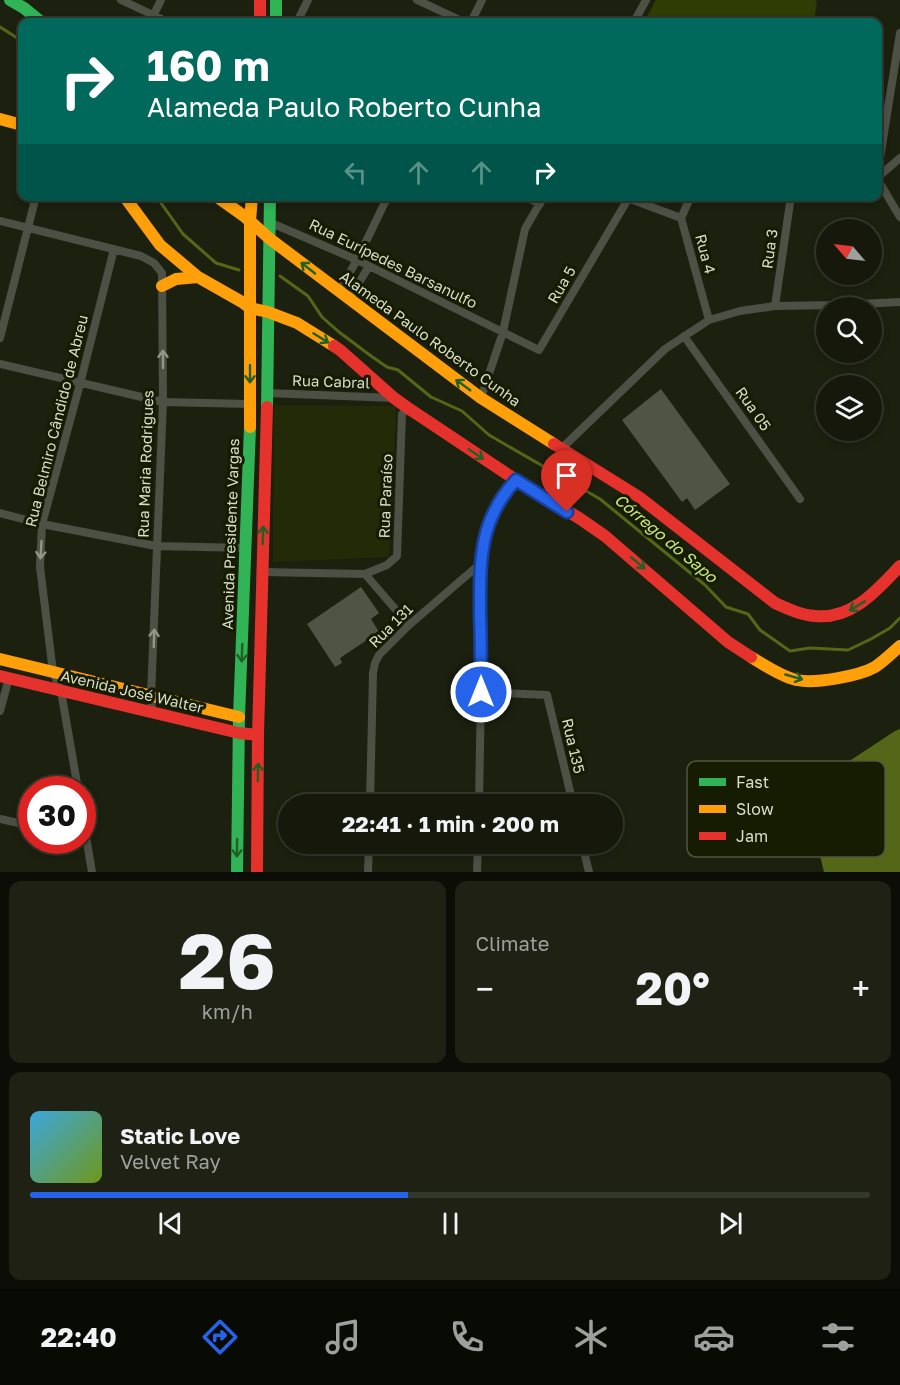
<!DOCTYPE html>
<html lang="en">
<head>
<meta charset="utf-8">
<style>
  body { margin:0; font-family:"Golos Text",sans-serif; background:#1e2114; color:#f1f3f6; height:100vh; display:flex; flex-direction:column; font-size:22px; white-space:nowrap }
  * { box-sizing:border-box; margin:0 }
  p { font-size:20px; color:#9da09d }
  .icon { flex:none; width:33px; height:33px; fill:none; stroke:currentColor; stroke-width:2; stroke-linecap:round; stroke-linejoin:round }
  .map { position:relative; height:872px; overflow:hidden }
  .sheet { display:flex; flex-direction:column; gap:9px; padding:9px; background:#0c0d06; flex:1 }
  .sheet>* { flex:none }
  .guide { position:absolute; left:18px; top:18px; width:864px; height:183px; border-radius:12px; box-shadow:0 3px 9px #0003,0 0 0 2px #34372c; background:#00695c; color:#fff; overflow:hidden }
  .needle { width:39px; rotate:298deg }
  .tools { position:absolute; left:816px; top:219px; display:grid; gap:12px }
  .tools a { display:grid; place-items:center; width:66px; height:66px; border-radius:50%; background:#15180b; box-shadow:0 3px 9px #0003,0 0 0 2px #34372c; font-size:30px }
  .speed { position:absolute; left:18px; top:776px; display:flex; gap:12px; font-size:30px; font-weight:700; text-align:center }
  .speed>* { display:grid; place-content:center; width:78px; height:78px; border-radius:50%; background:#15180b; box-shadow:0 3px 9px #0003,0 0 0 2px #34372c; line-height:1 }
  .speed .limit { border:9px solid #d22; background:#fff; color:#111 }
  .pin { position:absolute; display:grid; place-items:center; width:51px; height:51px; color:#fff; margin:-62px -26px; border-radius:50% 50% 50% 0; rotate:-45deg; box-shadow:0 0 6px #0007 }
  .pin .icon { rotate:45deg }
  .me { position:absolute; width:66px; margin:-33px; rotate:0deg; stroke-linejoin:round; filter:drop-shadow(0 0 4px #0008) }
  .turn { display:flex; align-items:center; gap:21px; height:126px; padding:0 30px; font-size:27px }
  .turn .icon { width:78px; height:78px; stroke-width:2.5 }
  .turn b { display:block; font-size:42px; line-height:51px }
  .lanes { display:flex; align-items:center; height:57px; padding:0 30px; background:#0003; justify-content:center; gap:30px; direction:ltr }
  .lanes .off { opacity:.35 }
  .big { font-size:45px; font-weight:700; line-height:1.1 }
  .sheet .widget { flex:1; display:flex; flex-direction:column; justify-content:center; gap:9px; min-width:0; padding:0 21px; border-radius:12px; background:#1e2114 }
  .sheet .dial { align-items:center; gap:0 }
  .dial b { font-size:78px; line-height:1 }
  .song { display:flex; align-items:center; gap:18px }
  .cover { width:72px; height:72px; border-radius:9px; background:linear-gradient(135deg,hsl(200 70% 55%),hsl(80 70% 35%)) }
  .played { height:6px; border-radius:3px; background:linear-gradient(90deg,#2563eb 45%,#34372c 45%) }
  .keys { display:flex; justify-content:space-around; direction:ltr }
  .heat { display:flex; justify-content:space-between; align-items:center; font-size:33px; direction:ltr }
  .sheet .tiles { flex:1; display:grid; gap:9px; grid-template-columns:1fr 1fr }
  .widget:last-child { grid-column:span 2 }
  .trip { position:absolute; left:278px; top:794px; width:345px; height:60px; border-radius:30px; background:#15180b; box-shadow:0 3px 9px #0003,0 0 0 2px #34372c; font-weight:700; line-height:60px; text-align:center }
  .menu { display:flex; height:96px; justify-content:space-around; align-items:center; background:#080a04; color:#9da09d }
  .menu .icon { width:42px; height:42px }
  .menu .on { color:#2563eb }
  .menu b { font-size:27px; color:#f1f3f6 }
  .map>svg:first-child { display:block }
  .built { fill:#222a07 }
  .green { fill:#2f3c04 }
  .water { fill:#546718 }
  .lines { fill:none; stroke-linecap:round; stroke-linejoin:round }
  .stream { stroke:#546718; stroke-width:3 }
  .building { fill:#505445 }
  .street { stroke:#4d5045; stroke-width:8 }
  .fast { stroke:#30b455; stroke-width:12 }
  .slow { stroke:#ff9f0a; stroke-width:12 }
  .jam { stroke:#e5322d; stroke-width:12 }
  .oneway { stroke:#216027 }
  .oneway2 { stroke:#929688 }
  .route-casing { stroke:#184099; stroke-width:15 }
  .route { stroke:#2563eb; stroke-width:10 }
  .labels { text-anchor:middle; stroke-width:6; stroke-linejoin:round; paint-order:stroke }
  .street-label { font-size:15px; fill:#d8ddcc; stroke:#151c02 }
  .water-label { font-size:16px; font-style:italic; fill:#cae87a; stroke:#151c02 }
  .key { fill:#151c02; stroke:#50563f; stroke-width:1.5 }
  .key-label { font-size:16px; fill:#d8ddcc }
</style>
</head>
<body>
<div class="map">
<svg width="900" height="872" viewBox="0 0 900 872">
  <rect width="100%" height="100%" fill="#1c200f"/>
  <path class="built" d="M274 405 396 406 389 557 273 562Z"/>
  <path class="green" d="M656 0H813L817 1 814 22H644Z"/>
  <path class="water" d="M900 729V872H824L816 840 804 806V796L813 785 895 731Z"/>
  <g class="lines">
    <path class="stream" d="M0 27 22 41
      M156 196 183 234 216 263 239 270
      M280 276 308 296 322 317 339 332 371 356 387 367 398 370 431 397 462 411 489 435 600 499 705 585 726 607 748 614 760 630 790 651 810 648 848 650 871 639 890 628 900 618"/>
  </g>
  <path class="building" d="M661 389 730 484 695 510 687 498 682 502 622 420Z
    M361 587 379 613 371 619 379 632 340 658 342 663 335 667 307 624Z"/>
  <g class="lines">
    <path class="street" d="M121 0 168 22
      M417 0 464 22
      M150 22 161 0
      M297 22 308 0
      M471 22 482 0
      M634 22 646 0
      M878 170 900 33
      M878 177 900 158
      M878 180 900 217
      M525 196 540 204
      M691 196 681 218 709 320
      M625 197 681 218
      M0 221 141 256 154 263 162 273 163 402 151 696 152 712
      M269 222 357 260 539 350 628 199
      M339 291 357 260 388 196
      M350 298 369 266
      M775 306 791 196
      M684 336 800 499
      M0 338 36 196
      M0 364 163 402 250 404
      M267 393 394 398
      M481 398 503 332 525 229 544 196
      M562 448 665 349 709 320 740 311 775 306 838 305 900 302
      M0 513 42 524 156 546 246 548
      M262 572 365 574 387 565 397 556 402 414 408 408
      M365 574 409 625
      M481 692 547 695 573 804
      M0 711 9 678
      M78 789 61 691 53 672 40 567 42 524 80 384 114 249
      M370 804 373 673 375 663 379 655 409 625 480 564
      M479 804 481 692 480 564 487 532 493 512 507 490 516 480
      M82 813 92 872
      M0 819 32 826
      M582 843 589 872
      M368 872 369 843
      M477 872 478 843"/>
    <path class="fast" d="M10 0 24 8 41 22
      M276 0V22
      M267 407 270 196
      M237 872 239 717 250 427"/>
    <path class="slow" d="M0 119 22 125
      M124 196 160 245 198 277 242 302 250 308 268 312 297 323 334 346
      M216 196 244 216 270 239 481 398 554 444
      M162 286 176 279 198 277
      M250 427V221L252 196
      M751 657C762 664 785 678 797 680 815 684 859 676 875 667 884 661 892 653 900 646
      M0 659 239 717"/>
    <path class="jam" d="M260 0V22
      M334 346 340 350 394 398 408 408 516 480 579 518 605 536 728 642 751 657
      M554 444 639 497 775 603C788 609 801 615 815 616 852 620 877 590 900 566
      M0 676 239 733 258 735
      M257 872 258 735 267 407"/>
  </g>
  <defs><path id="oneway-shaft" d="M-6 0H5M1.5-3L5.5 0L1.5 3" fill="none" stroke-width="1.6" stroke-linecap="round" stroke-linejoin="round" transform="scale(1.5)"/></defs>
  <g class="oneway">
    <use href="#oneway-shaft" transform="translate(308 268) rotate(-142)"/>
    <use href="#oneway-shaft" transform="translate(321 338) rotate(32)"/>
    <use href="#oneway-shaft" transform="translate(250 374) rotate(90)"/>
    <use href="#oneway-shaft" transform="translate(463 385) rotate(-144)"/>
    <use href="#oneway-shaft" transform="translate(476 454) rotate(34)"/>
    <use href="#oneway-shaft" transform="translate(263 535) rotate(-88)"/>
    <use href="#oneway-shaft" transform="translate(638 563) rotate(40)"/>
    <use href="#oneway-shaft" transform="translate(857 606) rotate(149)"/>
    <use href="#oneway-shaft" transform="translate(242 653) rotate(92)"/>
    <use href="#oneway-shaft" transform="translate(794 677) rotate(16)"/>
    <use href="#oneway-shaft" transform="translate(258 772) rotate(-89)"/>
    <use href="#oneway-shaft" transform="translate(237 848) rotate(91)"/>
  </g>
  <g class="oneway2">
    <use href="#oneway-shaft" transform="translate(163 359) rotate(-90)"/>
    <use href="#oneway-shaft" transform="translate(41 550) rotate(93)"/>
    <use href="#oneway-shaft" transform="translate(154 638) rotate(-88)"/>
  </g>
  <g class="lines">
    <g class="route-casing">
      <path id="route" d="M481 692C481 666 481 640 480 614 480 563 478 521 516 480L567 512"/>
    </g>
    <use href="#route" class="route"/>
  </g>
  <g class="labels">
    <g class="street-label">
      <text transform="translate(770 249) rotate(-82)" y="5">Rua 3</text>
      <text transform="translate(705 254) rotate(75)" y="5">Rua 4</text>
      <text transform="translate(393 264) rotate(26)" y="5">Rua Eurípedes Barsanulfo</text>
      <text transform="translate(562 285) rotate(-60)" y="5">Rua 5</text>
      <text transform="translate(430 339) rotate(36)" y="5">Alameda Paulo Roberto Cunha</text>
      <text transform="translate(331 382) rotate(2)" y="5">Rua Cabral</text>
      <text transform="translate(753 409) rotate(55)" y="5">Rua 05</text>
      <text transform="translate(57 421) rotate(-76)" y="5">Rua Belmiro Cândido de Abreu</text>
      <text transform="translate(146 464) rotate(-88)" y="5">Rua Maria Rodrigues</text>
      <text transform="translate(386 496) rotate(-88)" y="5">Rua Paraíso</text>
      <text transform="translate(231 534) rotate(-88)" y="5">Avenida Presidente Vargas</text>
      <text transform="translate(391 626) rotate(-45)" y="5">Rua 131</text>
      <text transform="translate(132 692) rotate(13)" y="5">Avenida José Walter</text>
      <text transform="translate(573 746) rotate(77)" y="5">Rua 135</text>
    </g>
    <g class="water-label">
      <text transform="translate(666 538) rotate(40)" y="6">Córrego do Sapo</text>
    </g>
  </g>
  <rect x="687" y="761" width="198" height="96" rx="9" class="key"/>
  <rect x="699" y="778" width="27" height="8" fill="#30b455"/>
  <rect x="699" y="805" width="27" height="8" fill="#ff9f0a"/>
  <rect x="699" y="832" width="27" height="8" fill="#e5322d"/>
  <g class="key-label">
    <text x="736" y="788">Fast</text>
    <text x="736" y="815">Slow</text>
    <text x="736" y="842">Jam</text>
  </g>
</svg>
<div class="tools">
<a><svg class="needle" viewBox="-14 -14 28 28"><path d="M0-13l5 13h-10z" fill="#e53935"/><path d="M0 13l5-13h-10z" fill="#9da09d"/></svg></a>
<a><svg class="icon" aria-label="search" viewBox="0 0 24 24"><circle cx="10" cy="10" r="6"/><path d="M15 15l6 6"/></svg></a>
<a><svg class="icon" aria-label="layers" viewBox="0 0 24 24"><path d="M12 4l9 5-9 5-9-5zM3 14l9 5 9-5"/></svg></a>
</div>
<div class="speed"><div class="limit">30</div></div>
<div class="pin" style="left:567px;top:512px;background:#d93025"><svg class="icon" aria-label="arrive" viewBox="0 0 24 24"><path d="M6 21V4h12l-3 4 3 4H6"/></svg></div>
<svg class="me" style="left:481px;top:692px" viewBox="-20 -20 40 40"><circle r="17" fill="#2563eb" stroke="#fff" stroke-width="3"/><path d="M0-11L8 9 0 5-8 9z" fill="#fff"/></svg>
<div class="trip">22:41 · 1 min · 200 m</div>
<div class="guide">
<div class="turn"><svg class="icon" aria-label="right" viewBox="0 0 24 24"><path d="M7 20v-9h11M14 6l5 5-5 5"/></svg><div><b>160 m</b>Alameda Paulo Roberto Cunha</div></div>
<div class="lanes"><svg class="icon off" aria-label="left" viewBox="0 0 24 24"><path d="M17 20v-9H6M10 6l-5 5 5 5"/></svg><svg class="icon off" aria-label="ahead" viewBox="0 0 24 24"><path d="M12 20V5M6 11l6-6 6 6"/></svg><svg class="icon off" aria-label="ahead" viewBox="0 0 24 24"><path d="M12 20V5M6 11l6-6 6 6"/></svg><svg class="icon" aria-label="right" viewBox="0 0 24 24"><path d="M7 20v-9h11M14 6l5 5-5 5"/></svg></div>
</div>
</div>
<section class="sheet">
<div class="tiles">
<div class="widget dial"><b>26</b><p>km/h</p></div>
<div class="widget"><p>Climate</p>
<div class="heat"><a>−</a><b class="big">20°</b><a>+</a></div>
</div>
<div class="widget">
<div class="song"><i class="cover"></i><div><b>Static Love</b><p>Velvet Ray</p></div></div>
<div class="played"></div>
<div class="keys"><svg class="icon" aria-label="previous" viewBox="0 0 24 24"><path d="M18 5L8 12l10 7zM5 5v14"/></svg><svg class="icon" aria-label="pause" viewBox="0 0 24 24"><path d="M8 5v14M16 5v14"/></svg><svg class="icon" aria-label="next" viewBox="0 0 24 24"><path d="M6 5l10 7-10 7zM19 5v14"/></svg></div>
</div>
</div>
</section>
<nav class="menu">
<b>22:40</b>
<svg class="icon on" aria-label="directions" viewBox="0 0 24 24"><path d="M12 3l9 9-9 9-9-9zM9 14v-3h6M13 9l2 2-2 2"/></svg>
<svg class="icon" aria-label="music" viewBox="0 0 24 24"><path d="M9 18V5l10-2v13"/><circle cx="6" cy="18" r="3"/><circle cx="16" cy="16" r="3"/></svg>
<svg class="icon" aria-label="phone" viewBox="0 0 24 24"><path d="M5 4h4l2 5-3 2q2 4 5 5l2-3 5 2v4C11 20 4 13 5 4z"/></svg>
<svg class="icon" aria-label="climate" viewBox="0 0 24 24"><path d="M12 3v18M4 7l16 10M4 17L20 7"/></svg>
<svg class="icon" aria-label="car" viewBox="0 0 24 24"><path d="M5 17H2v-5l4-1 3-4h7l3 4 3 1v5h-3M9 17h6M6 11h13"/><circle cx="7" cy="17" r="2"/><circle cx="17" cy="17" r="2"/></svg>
<svg class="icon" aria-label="filters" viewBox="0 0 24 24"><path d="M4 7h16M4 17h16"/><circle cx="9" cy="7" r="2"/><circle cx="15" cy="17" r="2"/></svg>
</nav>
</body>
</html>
